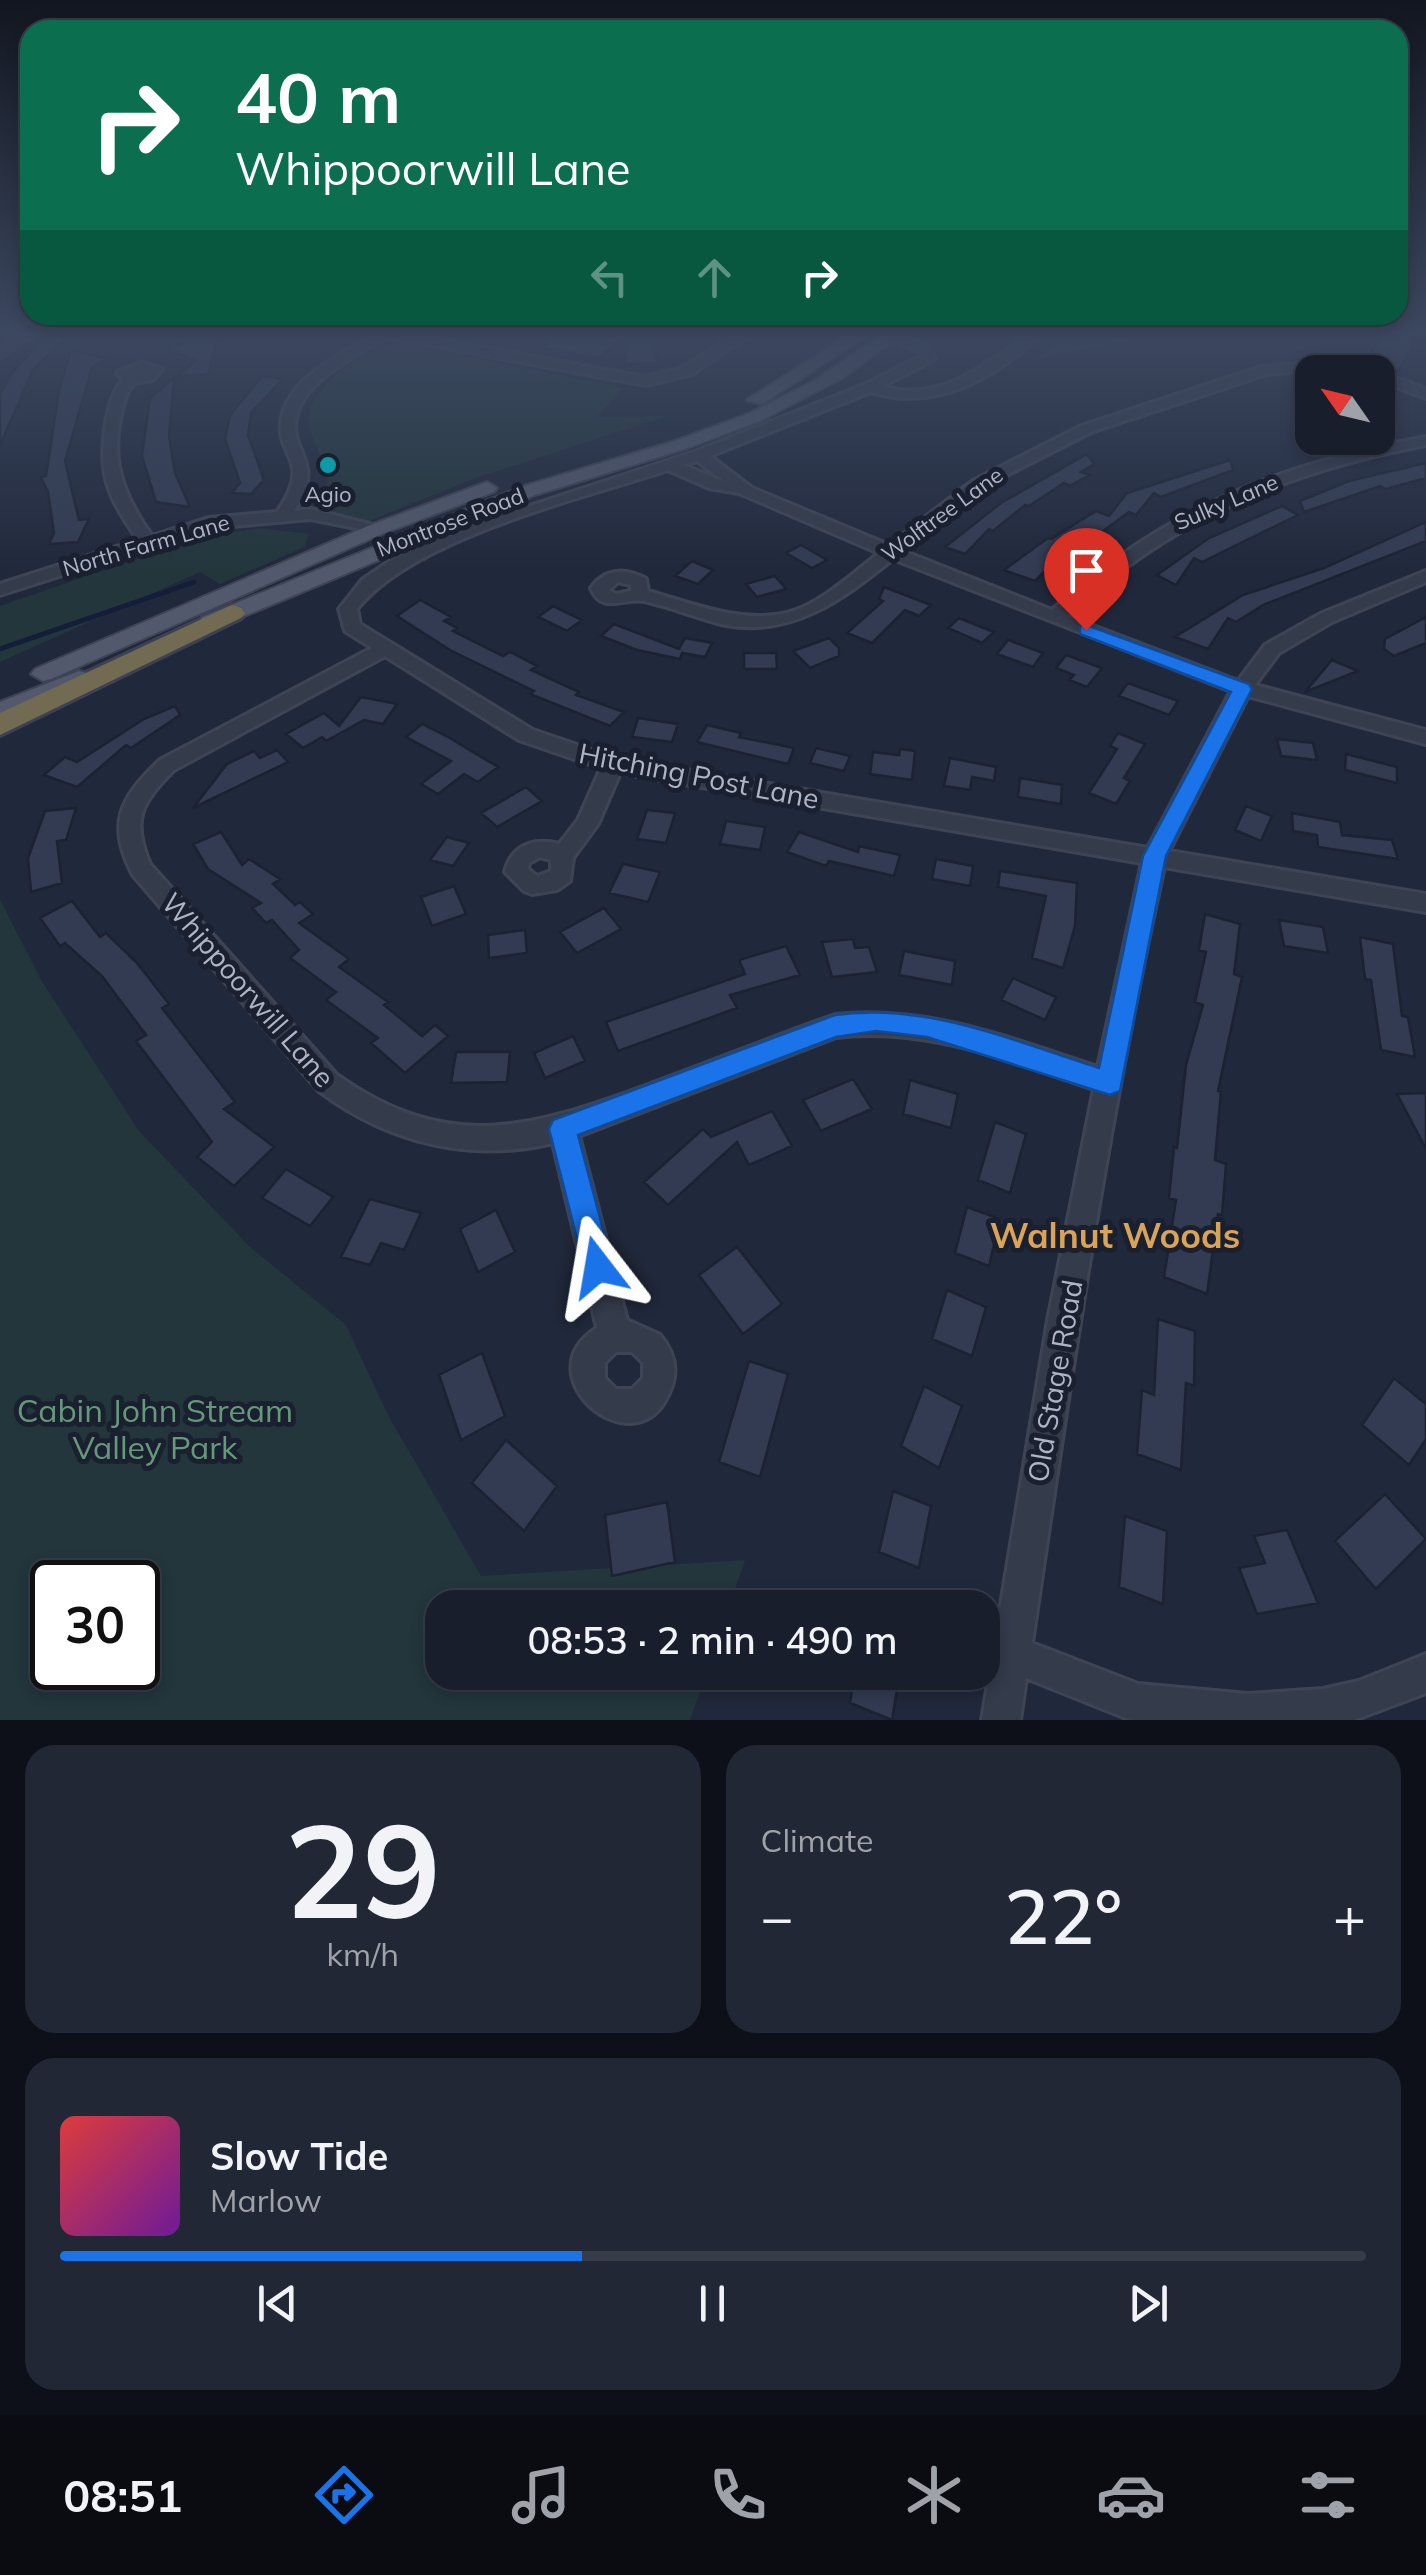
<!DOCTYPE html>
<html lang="en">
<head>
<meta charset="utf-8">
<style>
  body { margin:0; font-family:Mulish,sans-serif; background:#212734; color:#f1f3f6; height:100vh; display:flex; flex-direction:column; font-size:38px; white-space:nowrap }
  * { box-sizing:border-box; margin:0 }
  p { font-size:32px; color:#9fa2a9 }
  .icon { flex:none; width:55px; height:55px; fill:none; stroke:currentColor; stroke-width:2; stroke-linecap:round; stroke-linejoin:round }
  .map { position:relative; height:1720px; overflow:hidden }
  .details { display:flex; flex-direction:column; gap:25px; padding:25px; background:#0d1018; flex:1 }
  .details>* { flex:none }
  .guide { position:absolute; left:20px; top:20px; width:1388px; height:305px; border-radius:30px; box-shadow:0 5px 15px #0003,0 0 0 2px #363c48; background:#0b6e4f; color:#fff; overflow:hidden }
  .needle { width:65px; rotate:304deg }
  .fabs { position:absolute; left:1295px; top:355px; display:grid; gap:20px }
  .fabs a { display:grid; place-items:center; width:100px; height:100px; border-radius:20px; background:#181e2c; box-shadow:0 5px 15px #0003,0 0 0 2px #363c48; font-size:50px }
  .speed { position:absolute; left:30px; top:1560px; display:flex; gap:20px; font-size:50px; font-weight:700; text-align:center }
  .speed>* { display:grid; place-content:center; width:130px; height:130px; border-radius:50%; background:#181e2c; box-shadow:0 5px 15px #0003,0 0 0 2px #363c48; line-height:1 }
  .speed .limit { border:5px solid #111; border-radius:15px; background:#fff; color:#111 }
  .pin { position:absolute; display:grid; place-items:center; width:85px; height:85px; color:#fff; margin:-102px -42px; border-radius:50% 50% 50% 0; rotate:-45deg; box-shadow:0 0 10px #0007 }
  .pin .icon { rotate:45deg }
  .me { position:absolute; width:110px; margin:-55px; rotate:346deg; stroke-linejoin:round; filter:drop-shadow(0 0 8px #0008) }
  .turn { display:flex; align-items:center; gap:35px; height:210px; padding:0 50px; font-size:45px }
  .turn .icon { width:130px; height:130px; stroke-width:2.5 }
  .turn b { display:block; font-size:70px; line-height:85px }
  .lanes { display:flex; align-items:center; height:95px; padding:0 50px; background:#0003; justify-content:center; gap:50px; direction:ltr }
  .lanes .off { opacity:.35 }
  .big { font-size:75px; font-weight:600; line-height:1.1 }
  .details .card { flex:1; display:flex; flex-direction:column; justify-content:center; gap:15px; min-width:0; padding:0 35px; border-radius:30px; background:#212734 }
  .details .dial { align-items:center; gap:0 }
  .dial b { font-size:130px; line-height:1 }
  .song { display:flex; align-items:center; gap:30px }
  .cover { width:120px; height:120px; border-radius:15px; background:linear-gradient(135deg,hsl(0 70% 55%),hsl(280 70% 35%)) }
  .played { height:10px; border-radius:5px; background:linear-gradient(90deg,#1a73e8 40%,#363c48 40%) }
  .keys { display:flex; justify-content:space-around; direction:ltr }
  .heat { display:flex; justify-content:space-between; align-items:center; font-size:55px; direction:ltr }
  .details .tiles { flex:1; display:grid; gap:25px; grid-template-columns:1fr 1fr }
  .card:last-child { grid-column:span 2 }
  .trip { position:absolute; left:425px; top:1590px; width:575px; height:100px; border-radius:30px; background:#181e2c; box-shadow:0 5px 15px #0003,0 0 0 2px #363c48; font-weight:600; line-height:100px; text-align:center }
  .tab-bar { display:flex; height:160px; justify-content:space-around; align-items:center; background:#0a0c12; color:#9fa2a9 }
  .tab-bar .icon { width:70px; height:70px }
  .tab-bar .current { color:#1a73e8 }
  .tab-bar b { font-size:45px; color:#f1f3f6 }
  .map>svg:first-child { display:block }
  .green { fill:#22363c; fill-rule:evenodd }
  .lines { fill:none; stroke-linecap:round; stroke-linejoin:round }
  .stream { stroke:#141e39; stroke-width:5 }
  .building { fill:#323b52; stroke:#1c2232; stroke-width:2.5 }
  .minor-casing { stroke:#3e4454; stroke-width:6 }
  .major-casing { stroke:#3e4454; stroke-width:4 }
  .highway-casing { stroke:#3c4253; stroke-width:6 }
  .minor { fill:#343b4b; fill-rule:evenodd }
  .major { fill:#52596c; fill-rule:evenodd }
  .highway { fill:#726a51; fill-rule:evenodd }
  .route { fill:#1a73e8; stroke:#114b97; stroke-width:2.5 }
  .culture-dot { fill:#0f9aa8; stroke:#1a2030; stroke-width:4 }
  .labels { text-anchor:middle; stroke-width:10; stroke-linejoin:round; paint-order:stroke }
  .far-poi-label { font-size:22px; fill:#afb5c7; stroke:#1a2030 }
  .far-street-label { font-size:22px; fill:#afb5c7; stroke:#1a2030 }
  .street-label { font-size:28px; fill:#afb5c7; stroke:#1a2030 }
  .near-park-label { font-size:32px; fill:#659a79; stroke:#1a2030 }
  .near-neighbourhood-label { font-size:35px; font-weight:bold; fill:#d9a358; stroke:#1a2030 }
</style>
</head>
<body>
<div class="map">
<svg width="1426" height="1720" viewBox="0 0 1426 1720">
  <rect width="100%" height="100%" fill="#20283b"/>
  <path class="green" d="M1083 332H1164L1033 360Z
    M400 343 623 388 597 417 668 416 475 478 365 523 319 508 318 494 328 482C326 461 315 449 310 429 299 390 368 347 400 343Z
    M260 528 308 534 305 547 220 584 200 572 0 662V606L196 538Z
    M0 899 41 980 139 1131 251 1248 346 1325 388 1415 481 1576 745 1560 729 1607 442 1608V1672L707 1673 690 1720H0ZM52 1582H138V1668H52Z"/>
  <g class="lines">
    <path class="stream" d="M0 649 194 582"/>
  </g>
  <path class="building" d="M62 332H71L33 370 0 445V394L12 373 45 337 49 340Z
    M207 332H219L208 374 177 376 197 360 168 350Z
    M548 332H653L643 340H654L657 363 626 364 623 337 599 358 546 348Z
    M1384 332 1416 339 1400 368 1392 373 1367 360Z
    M71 350 107 359 92 367 65 461 79 520 89 519 78 542 49 544 54 533 48 492 41 477 46 476 59 391Z
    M262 376 283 379 251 413 248 435 264 480 251 494 232 493 240 483 225 439 230 415Z
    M174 378 169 436 175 473 190 507 156 502 142 456 150 398Z
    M1087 454 1094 464 1081 472 1089 475 1070 486 1064 483 1029 506 1025 505 993 531 989 529 965 554 945 547 1001 503Z
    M1230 460 1233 470 1161 497 1154 493 1136 515 1129 512 1068 557 1061 554 1035 581 1004 570 1048 538 1051 539 1096 511 1109 516 1127 493Z
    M1426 463V478L1386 489 1380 486 1304 512 1300 501 1349 481Z
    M1282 506 1298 515 1202 562 1194 558 1176 585 1157 575 1209 538Z
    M1426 522V541L1263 605 1236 622 1228 618 1208 649 1175 637 1243 595 1324 568Z
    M801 545 827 560 812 568 786 553Z
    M692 561 713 570 698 584 675 576Z
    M775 576 786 589 757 597 746 584Z
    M884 587 931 605 919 616 905 610 872 643 847 633 883 601 879 599Z
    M420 600 451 617 444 621 457 628 453 631 503 656 510 652 537 666 531 670 579 692 576 695 624 712 610 726 530 694 534 691 450 650 397 616Z
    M553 606 582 620 567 631 538 617Z
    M1426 617V643L1394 656 1384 649 1385 639Z
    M959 618 994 632 982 643 948 628Z
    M614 624 679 649 685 638 712 643 705 657 682 653 680 659 637 650 601 636Z
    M829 638 839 648V656L810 668 793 651Z
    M1008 640 1043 653 1033 667 997 654Z
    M744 653H776L777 669H744Z
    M1066 655 1102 668 1087 687 1069 680 1074 675 1056 668Z
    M1332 660 1358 671 1305 692Z
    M1128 683 1178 701 1169 715 1119 696Z
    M361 697 397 704 383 724 364 720 326 741 322 737 303 748 286 734 324 713 339 726Z
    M175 706 180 715 131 748 126 745 77 787 44 775 65 757 77 762 144 719Z
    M638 718 678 724 672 742 632 737Z
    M422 724 448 737 498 767 478 782 464 774 438 794 421 784 451 761 406 737Z
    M707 725 741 733 739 737 794 748 788 764 697 742Z
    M1118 733 1145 744 1124 778 1130 781 1116 804 1089 793 1117 749 1110 746Z
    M1277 739 1313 743 1317 760 1281 756Z
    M816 748 850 756 844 771 810 763Z
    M900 749 915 751 912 780 870 774 873 752 899 755Z
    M277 750 288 762 193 808 227 764 254 751 260 758Z
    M1346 754 1397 767V783L1345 770Z
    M950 758 996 767 994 781 972 777 970 790 944 786Z
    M1020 778 1062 785 1061 804 1018 797Z
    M526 787 542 801 497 827 481 813Z
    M1246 806 1272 816 1261 841 1235 830Z
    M76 808 66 840 57 841 62 883 31 892 28 858 45 811Z
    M647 810 675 813 666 843 637 839Z
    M1292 813 1340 822 1342 835 1392 840 1398 859 1318 847 1317 835 1293 831Z
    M726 821 765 827 760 850 720 844Z
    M221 832 242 865 249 859 280 879 273 884 295 905 300 902 313 914 299 923 349 959 339 967 388 1002 384 1005 422 1036 435 1025 448 1036 405 1073 371 1043 378 1038 326 1000 336 992 290 958 299 950 272 920 266 923 252 908 261 903 208 869 193 844Z
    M799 832 858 852 859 846 900 855 894 876 829 861 826 866 787 852Z
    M447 837 469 843 453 866 430 860Z
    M936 859 973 866 970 886 932 879Z
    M623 864 660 872 648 902 609 893Z
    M1000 871 1077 883 1075 926 1063 968 1032 958 1046 896 998 887Z
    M454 886 466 914 432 926 421 897Z
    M72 901 100 937 106 933 137 963 169 1004 162 1008 235 1102 224 1109 274 1147 234 1186 197 1157 212 1142 136 1041 146 1035 102 976 65 943 60 946 40 918Z
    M604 908 621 929 577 953 560 932Z
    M1205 914 1240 924 1234 974 1242 977 1218 1091 1221 1092 1215 1160 1226 1164 1222 1215 1218 1214 1207 1294 1164 1277 1176 1200 1169 1198 1174 1147 1177 1148 1186 1065 1203 1005 1195 1002 1206 952 1199 950Z
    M1279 920 1323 927 1328 953 1284 946Z
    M525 930 527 953 489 958 488 935Z
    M1360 937 1393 944 1402 1016 1408 1017 1415 1057 1381 1050 1371 980 1365 979Z
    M853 939 855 948 869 947 877 972 832 977 822 942Z
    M786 946 800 975 730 995 737 1008 618 1051 606 1022 745 974 739 960Z
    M904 951 955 961 952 985 899 975Z
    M1013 978 1056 997 1045 1020 1001 1000Z
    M573 1036 585 1061 545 1078 534 1053Z
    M456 1052H510L507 1082 451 1083Z
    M853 1079 872 1109 821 1131 803 1100Z
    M910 1080 958 1094 951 1128 903 1114Z
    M1426 1093V1149L1397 1094Z
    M772 1111 792 1146 749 1165 737 1142 668 1205 644 1182 703 1129 711 1137Z
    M995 1122 1026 1134 1010 1193 978 1180Z
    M286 1169 333 1197 310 1226 262 1198Z
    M370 1199 421 1213 404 1250 381 1243 370 1265 341 1257Z
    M967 1207 1000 1219 989 1266 955 1253Z
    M496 1210 515 1252 478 1272 460 1229Z
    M737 1247 782 1304 743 1334 699 1275Z
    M947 1290 986 1307 972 1356 932 1339Z
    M1158 1319 1195 1331 1194 1386 1186 1383 1181 1470 1137 1454 1142 1390 1154 1395Z
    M482 1353 505 1416 461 1440 439 1375Z
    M749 1361 788 1374 760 1477 719 1462Z
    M1394 1378 1426 1404V1439L1409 1465 1362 1425Z
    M924 1386 962 1406 939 1468 901 1446Z
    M506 1440 557 1486 524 1531 472 1483Z
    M893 1491 931 1506 919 1568 879 1552Z
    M1385 1494 1426 1539 1376 1589 1335 1541Z
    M667 1502 675 1562 612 1576 605 1515Z
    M1125 1516 1167 1531 1163 1604 1119 1587Z
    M1287 1530 1318 1603 1257 1614 1239 1568 1265 1563 1254 1536Z
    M855 1672H900L892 1720 850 1703Z"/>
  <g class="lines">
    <g class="minor-casing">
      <path id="minor" d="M20 332H34L0 358V348Z
        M371 332H398L645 377 682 368 739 332H754L692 374 645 385 386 337C357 356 307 378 297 414 286 452 328 460 294 511L311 509 381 527V533L311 519 210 528 0 595V584L138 540C109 498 97 475 106 423 109 407 112 393 123 379L117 374 119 371 143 362 162 369 153 380 135 383 128 391C107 449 117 487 152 536L208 518 277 512C315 458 273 457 282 417 290 377 342 354 373 335Z
        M876 332H894L931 348 935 359 883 386C938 405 988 363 1030 332H1044C999 376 935 413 871 392L710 456 752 488 889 545 973 481 1081 426 1260 367 1314 362 1367 368 1426 389V398L1378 380V372L1314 370 1267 374 1091 432 983 487 903 551 1052 610C1164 509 1280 464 1426 437V445C1286 472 1173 518 1067 616L1238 681 1265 645 1320 614 1426 571V582L1332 622 1279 653 1255 685 1426 730V744L1248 696 1169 851 1426 894V912L1164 867C1107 1123 1070 1383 1032 1643L1138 1684 1248 1694 1323 1689 1359 1681 1426 1654V1693L1354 1720H1131L1026 1678 1020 1720H982L1048 1320 1094 1089C1009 1061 927 1026 836 1037L579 1136 627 1320 660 1335C675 1353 679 1372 669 1393 635 1472 521 1375 597 1328L553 1143C468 1163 388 1142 319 1091L133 875C106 824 120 798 160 760L372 648 345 631 339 609 362 580 394 558 466 527 694 452 866 384 923 355ZM697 461 725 482 683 465ZM668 470 709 488 739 493 879 553C852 574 821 604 787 613 741 624 691 603 648 591L646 579C626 568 605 568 591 588 601 615 625 597 644 601 672 607 699 619 726 625 794 637 844 598 893 559L1231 691 1148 848 615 758 533 730 360 624 357 609C413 538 580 499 668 470ZM618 582 631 585V591L616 594 609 590ZM385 656 519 740 601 768 578 820 559 844C533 837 511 846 505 872L524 891 532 894 557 890 570 881 573 858 598 824 620 773 1142 863 1098 1067C1011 1039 928 1005 835 1015 772 1037 711 1062 648 1085 531 1128 448 1154 337 1075L150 864C131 820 141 803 174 770ZM540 857 551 860V871L537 876 528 869 529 863ZM616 1352H632L643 1363V1378L632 1389H616L605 1378V1363Z"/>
    </g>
    <g class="major-casing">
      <path id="major" d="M853 332H872L762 404 747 400Z
        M887 332H905L844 377 760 421 688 448 535 495 218 627 210 629 199 622 202 617 521 487 675 441 748 414 812 382Z
        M487 482 497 488 494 492 382 534 51 679 43 681 31 674 35 669 368 526Z
        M79 671 87 673 91 678 87 683 0 719V702Z"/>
    </g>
    <g class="highway-casing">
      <path id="highway" d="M232 605 241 608 245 613 241 618 0 735V713Z"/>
    </g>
    <use href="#minor" class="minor"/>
    <use href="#major" class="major"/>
    <use href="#highway" class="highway"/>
  </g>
  <linearGradient id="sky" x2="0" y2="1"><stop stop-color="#121620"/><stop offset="0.58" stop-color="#3c4860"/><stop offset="1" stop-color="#3c4860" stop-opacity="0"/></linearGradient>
  <rect width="1426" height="573" fill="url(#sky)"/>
  <path class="route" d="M1086 625 1249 684 1252 689 1166 856 1120 1091 1110 1095 927 1037 876 1031 836 1037 578 1135 613 1267 608 1278 598 1282 587 1278 549 1129 553 1120 835 1015C926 1002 1013 1041 1099 1068L1143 856 1231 692 1080 634V626Z"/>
  <circle class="culture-dot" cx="328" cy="465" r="10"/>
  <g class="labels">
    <g class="far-poi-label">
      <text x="328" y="502">Agio</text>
    </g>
    <g class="far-street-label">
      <text transform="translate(1226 502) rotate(-23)" y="8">Sulky Lane</text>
      <text transform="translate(942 514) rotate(-36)" y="8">Wolftree Lane</text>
      <text transform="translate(450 522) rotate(-21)" y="8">Montrose Road</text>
      <text transform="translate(146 545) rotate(-16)" y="8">North Farm Lane</text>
    </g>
    <g class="street-label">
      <text transform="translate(699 776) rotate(11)" y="10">Hitching Post Lane</text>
      <text transform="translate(248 990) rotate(49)" y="10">Whippoorwill Lane</text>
      <text transform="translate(1055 1381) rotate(-80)" y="10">Old Stage Road</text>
    </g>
    <g class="near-park-label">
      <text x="155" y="1422">Cabin John Stream<tspan x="155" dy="37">Valley Park</tspan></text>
    </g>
    <g class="near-neighbourhood-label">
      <text x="1115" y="1248">Walnut Woods</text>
    </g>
  </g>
</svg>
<div class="fabs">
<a><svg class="needle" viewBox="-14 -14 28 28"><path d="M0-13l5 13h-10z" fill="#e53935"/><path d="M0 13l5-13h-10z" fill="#9fa2a9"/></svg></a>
</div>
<div class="speed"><div class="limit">30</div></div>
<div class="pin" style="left:1086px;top:630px;background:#d93025"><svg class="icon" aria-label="arrive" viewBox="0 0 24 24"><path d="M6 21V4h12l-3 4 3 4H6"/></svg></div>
<svg class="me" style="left:598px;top:1267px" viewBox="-20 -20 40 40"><path d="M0-17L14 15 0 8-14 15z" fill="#1a73e8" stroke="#fff" stroke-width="4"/></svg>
<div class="trip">08:53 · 2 min · 490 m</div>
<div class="guide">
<div class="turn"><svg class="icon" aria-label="right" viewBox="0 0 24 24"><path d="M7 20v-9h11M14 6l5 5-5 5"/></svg><div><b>40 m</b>Whippoorwill Lane</div></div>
<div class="lanes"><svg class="icon off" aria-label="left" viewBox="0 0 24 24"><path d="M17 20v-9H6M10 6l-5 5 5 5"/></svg><svg class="icon off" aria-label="ahead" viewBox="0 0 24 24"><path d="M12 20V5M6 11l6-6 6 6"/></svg><svg class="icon" aria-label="right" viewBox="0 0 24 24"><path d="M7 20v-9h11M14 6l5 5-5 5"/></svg></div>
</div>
</div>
<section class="details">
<div class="tiles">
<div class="card dial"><b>29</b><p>km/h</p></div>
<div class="card"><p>Climate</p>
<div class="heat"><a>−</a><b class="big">22°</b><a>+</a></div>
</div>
<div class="card">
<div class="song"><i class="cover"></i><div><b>Slow Tide</b><p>Marlow</p></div></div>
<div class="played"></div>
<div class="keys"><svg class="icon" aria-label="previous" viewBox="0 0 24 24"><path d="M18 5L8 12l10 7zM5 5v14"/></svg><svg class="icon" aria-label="pause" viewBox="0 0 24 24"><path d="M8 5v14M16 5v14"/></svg><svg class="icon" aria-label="next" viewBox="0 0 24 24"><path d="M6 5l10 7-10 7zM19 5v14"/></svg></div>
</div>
</div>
</section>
<nav class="tab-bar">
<b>08:51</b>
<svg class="icon current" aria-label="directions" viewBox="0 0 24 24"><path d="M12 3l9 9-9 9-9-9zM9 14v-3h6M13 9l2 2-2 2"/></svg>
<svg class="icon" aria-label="music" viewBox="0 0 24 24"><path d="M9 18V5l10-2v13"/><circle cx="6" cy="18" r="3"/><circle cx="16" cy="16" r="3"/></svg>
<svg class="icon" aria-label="phone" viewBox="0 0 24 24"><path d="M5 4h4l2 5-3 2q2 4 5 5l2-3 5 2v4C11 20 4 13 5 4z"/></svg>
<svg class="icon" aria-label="climate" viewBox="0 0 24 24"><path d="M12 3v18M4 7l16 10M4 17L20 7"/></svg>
<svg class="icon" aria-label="car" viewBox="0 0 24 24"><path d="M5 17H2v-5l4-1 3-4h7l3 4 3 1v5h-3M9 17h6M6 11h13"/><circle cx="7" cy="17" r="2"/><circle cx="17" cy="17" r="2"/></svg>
<svg class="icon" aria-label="filters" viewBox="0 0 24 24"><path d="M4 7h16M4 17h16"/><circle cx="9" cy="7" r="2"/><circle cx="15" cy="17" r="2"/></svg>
</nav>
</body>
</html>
